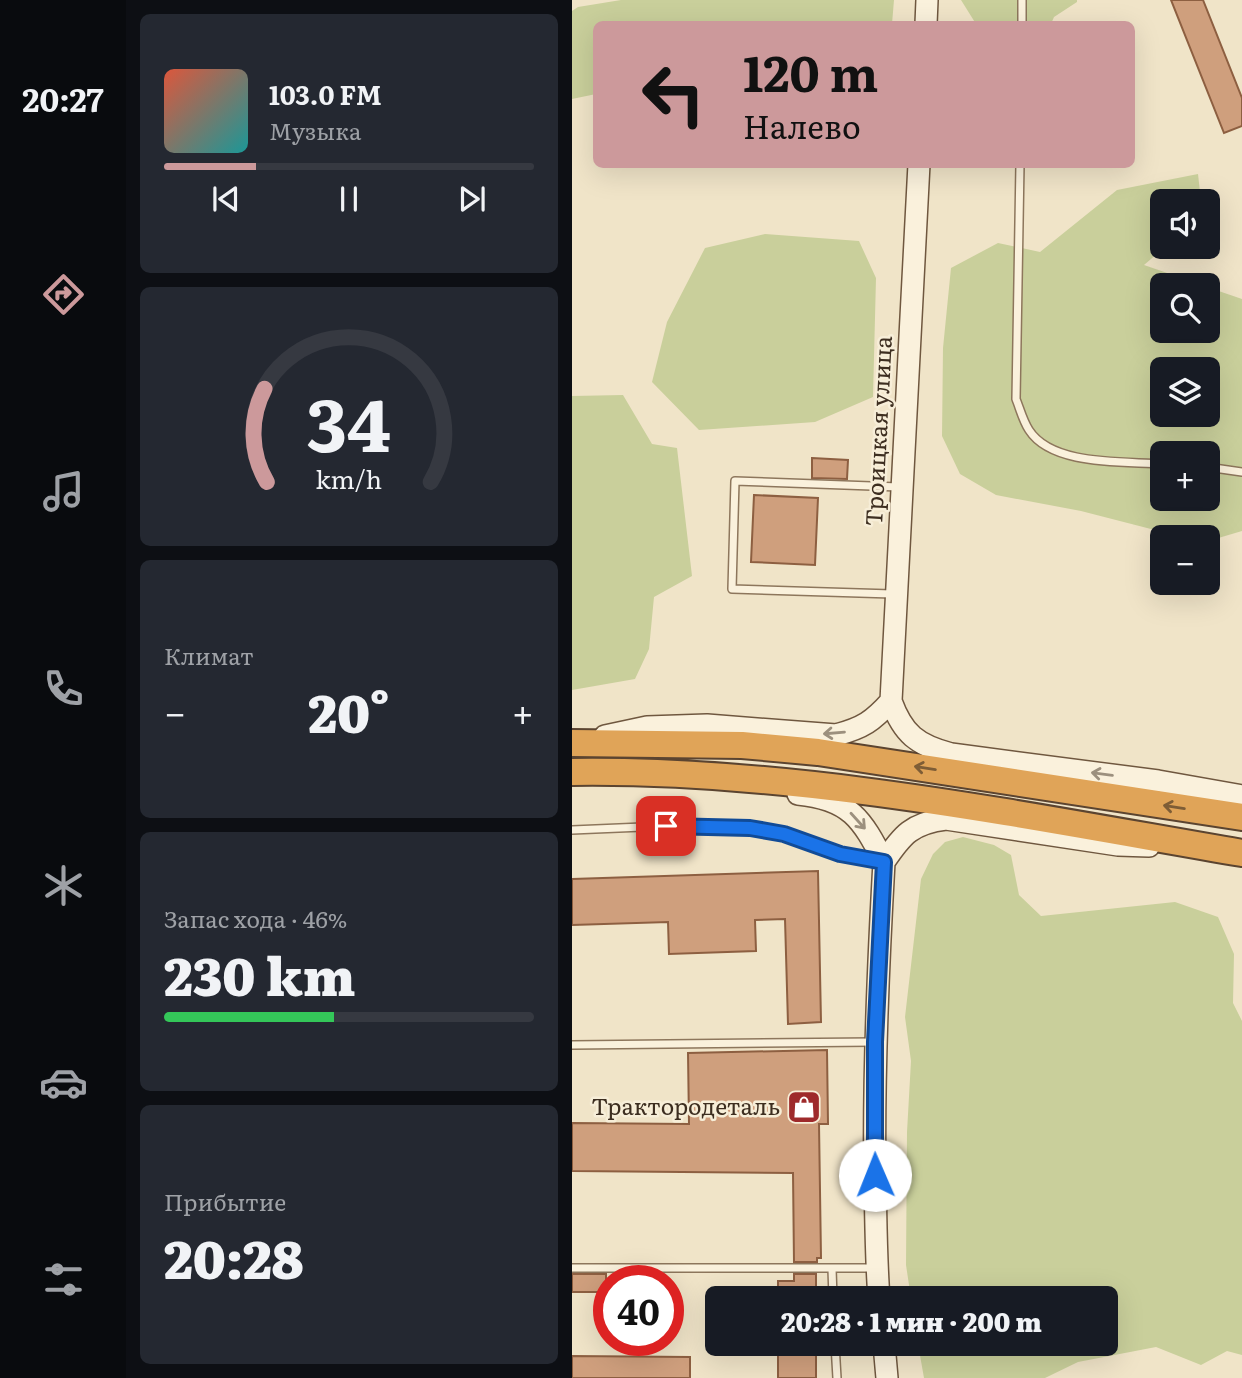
<!DOCTYPE html>
<html lang="ru">
<head>
<meta charset="utf-8">
<style>
  body { margin:0; font-family:Literata,serif; background:#242831; color:#f1f3f6; height:100vh; display:flex; flex-direction:column; font-size:26px; white-space:nowrap }
  * { box-sizing:border-box; margin:0 }
  p { font-size:23px; color:#9ea1a6 }
  .icon { flex:none; width:38px; height:38px; fill:none; stroke:currentColor; stroke-width:2; stroke-linecap:round; stroke-linejoin:round }
  .map { position:relative; flex:1; overflow:hidden }
  .drawer { display:flex; flex-direction:column; gap:14px; padding:14px; background:#0d0f14; width:446px }
  .drawer>* { flex:none }
  .top-card { position:absolute; left:21px; top:21px; width:542px; height:147px; border-radius:10px; box-shadow:0 7px 28px #0002; background:#cc999b; color:#111; overflow:hidden }
  .fabs { position:absolute; left:578px; top:189px; display:grid; gap:14px }
  .fabs a { display:grid; place-items:center; width:70px; height:70px; border-radius:10px; background:#171b24; box-shadow:0 7px 28px #0002; font-size:35px }
  .speed { position:absolute; left:21px; top:1265px; display:flex; gap:14px; font-size:35px; font-weight:700; text-align:center }
  .speed>* { display:grid; place-content:center; width:91px; height:91px; border-radius:50%; background:#171b24; box-shadow:0 7px 28px #0002; line-height:1 }
  .speed .limit { border:10px solid #d22; background:#fff; color:#111 }
  .pin { position:absolute; display:grid; place-items:center; width:60px; height:60px; color:#fff; margin:-30px; border-radius:14px; box-shadow:0 4px 10px #0006 }
  .me { position:absolute; width:77px; margin:-38px; rotate:359deg; stroke-linejoin:round; filter:drop-shadow(0 0 5px #0008) }
  .turn { display:flex; align-items:center; gap:24px; height:147px; padding:0 35px; font-size:32px }
  .turn .icon { width:91px; height:91px; stroke-width:2.5 }
  .turn b { display:block; font-size:49px; line-height:60px }
  .big { font-size:52px; font-weight:800; line-height:1.1 }
  .drawer .widget { flex:1; display:flex; flex-direction:column; justify-content:center; gap:10px; min-width:0; padding:0 24px; border-radius:10px; background:#242831 }
  .drawer .dial { align-items:center; gap:0 }
  .dial svg { height:182px; overflow:visible; fill:none; stroke:#363941; stroke-width:7; stroke-linecap:round; text-anchor:middle }
  .dial text { fill:#f1f3f6; stroke:none }
  .song { display:flex; align-items:center; gap:21px }
  .cover { width:84px; height:84px; border-radius:10px; background:linear-gradient(135deg,hsl(10 70% 55%),hsl(180 70% 35%)) }
  .played { height:7px; border-radius:4px; background:linear-gradient(90deg,#cc999b 25%,#363941 25%) }
  .keys { display:flex; justify-content:space-around; direction:ltr }
  .heat { display:flex; justify-content:space-between; align-items:center; font-size:38px; direction:ltr }
  .charge { height:10px; border-radius:5px; background:linear-gradient(90deg,#34c759 46%,#363941 0) }
  .trip { position:absolute; left:133px; top:1286px; width:413px; height:70px; border-radius:10px; background:#171b24; box-shadow:0 7px 28px #0002; font-weight:800; line-height:70px; text-align:center }
  main { display:flex; flex:1; min-height:0 }
  .dock { display:flex; flex-direction:column; width:126px; justify-content:space-around; align-items:center; background:#090b0e; color:#9ea1a6 }
  .dock .icon { width:49px; height:49px }
  .dock .current { color:#cc999b }
  .dock b { font-size:32px; color:#f1f3f6 }
  .map>svg:first-child { display:block }
  .green { fill:#c9cf9b; fill-rule:evenodd }
  .building { fill:#cf9f7d; stroke:#8d5f41; stroke-width:2 }
  .lines { fill:none; stroke-linecap:round; stroke-linejoin:round }
  .lane-casing { stroke:#8d765c; stroke-width:10 }
  .secondary-casing { stroke:#6f573f; stroke-width:24 }
  .highway-casing { stroke:#5b4430; stroke-width:30 }
  .lane { stroke:#faf1dc; stroke-width:7 }
  .secondary { stroke:#faf1dc; stroke-width:21 }
  .highway { stroke:#e0a458; stroke-width:26 }
  .oneway { stroke:#9c907e }
  .oneway2 { stroke:#7e5d36 }
  .route-casing { stroke:#114b97; stroke-width:18 }
  .route { stroke:#1a73e8; stroke-width:12 }
  .labels { text-anchor:middle; stroke-width:5; stroke-linejoin:round; paint-order:stroke }
  .street-label { font-size:23px; fill:#3d2e20; stroke:#f7eed8 }
  .poi-label { font-size:23px; fill:#3d2e20; stroke:#f7eed8; text-anchor:end }
</style>
</head>
<body>
<main>
<nav class="dock">
<b>20:27</b>
<svg class="icon current" aria-label="directions" viewBox="0 0 24 24"><path d="M12 3l9 9-9 9-9-9zM9 14v-3h6M13 9l2 2-2 2"/></svg>
<svg class="icon" aria-label="music" viewBox="0 0 24 24"><path d="M9 18V5l10-2v13"/><circle cx="6" cy="18" r="3"/><circle cx="16" cy="16" r="3"/></svg>
<svg class="icon" aria-label="phone" viewBox="0 0 24 24"><path d="M5 4h4l2 5-3 2q2 4 5 5l2-3 5 2v4C11 20 4 13 5 4z"/></svg>
<svg class="icon" aria-label="climate" viewBox="0 0 24 24"><path d="M12 3v18M4 7l16 10M4 17L20 7"/></svg>
<svg class="icon" aria-label="car" viewBox="0 0 24 24"><path d="M5 17H2v-5l4-1 3-4h7l3 4 3 1v5h-3M9 17h6M6 11h13"/><circle cx="7" cy="17" r="2"/><circle cx="17" cy="17" r="2"/></svg>
<svg class="icon" aria-label="filters" viewBox="0 0 24 24"><path d="M4 7h16M4 17h16"/><circle cx="9" cy="7" r="2"/><circle cx="15" cy="17" r="2"/></svg>
</nav>
<section class="drawer">
<div class="widget">
<div class="song"><i class="cover"></i><div><b>103.0 FM</b><p>Музыка</p></div></div>
<div class="played"></div>
<div class="keys"><svg class="icon" aria-label="previous" viewBox="0 0 24 24"><path d="M18 5L8 12l10 7zM5 5v14"/></svg><svg class="icon" aria-label="pause" viewBox="0 0 24 24"><path d="M8 5v14M16 5v14"/></svg><svg class="icon" aria-label="next" viewBox="0 0 24 24"><path d="M6 5l10 7-10 7zM19 5v14"/></svg></div>
</div>
<div class="widget dial"><svg viewBox="0 0 100 80">
<path d="M14 69A42 42 0 1 1 86 69"/>
<path d="M14 69A42 42 0 0 1 13 28" stroke="#cc999b"/>
<text x="50" y="56" font-size="32" font-weight="700">34</text>
<text x="50" y="72" font-size="11">km/h</text>
</svg></div>
<div class="widget"><p>Климат</p>
<div class="heat"><a>−</a><b class="big">20°</b><a>+</a></div>
</div>
<div class="widget"><p>Запас хода · 46%</p><b class="big">230 km</b><div class="charge"></div></div>
<div class="widget"><p>Прибытие</p><b class="big">20:28</b></div>
</section>
<div class="map">
<svg width="670" height="1378" viewBox="0 0 670 1378">
  <rect width="100%" height="100%" fill="#f0e4c8"/>
  <path class="green" d="M49 0H322L320 24H24V94L0 99V11L6 7Z
    M389 0H505V2L482 17 479 24H404Z
    M626 174 629 201H590V247H593L572 265 630 285H590V331H635V287L670 299V531L643 539 610 537 509 511 424 495 388 474 370 436 371 348 379 268 426 243 468 252 545 190ZM590 369H635V415H590ZM590 453H635V499H590Z
    M193 234 287 241 304 278 301 397 243 422 127 430 80 382 95 322 133 248Z
    M51 395 80 444 105 448 120 576 82 597 77 649 63 679 0 690V396Z
    M391 837 422 845 439 855 447 895 469 916 603 902 646 917 662 954 661 1003 670 1021V1355L655 1351 629 1365 584 1347 506 1362 473 1378H352L346 1344H534V1298H339L334 1265 335 1132 339 1061 333 1017 349 879 361 854 373 842Z"/>
  <path class="building" d="M599 0H631L670 98V126L652 133Z
    M240 458 276 460 275 479 240 478Z
    M182 495 246 498 243 565 179 562Z
    M246 871 249 1022 216 1024 213 919 183 920 184 951 97 954 96 922 0 925V879Z
    M255 1050 256 1124H247L249 1258H245V1262H222L221 1173 0 1171V1123L117 1124 116 1053Z
    M0 1274H34V1292H0Z
    M222 1274H244V1298H206V1281H222Z
    M206 1344H244V1378H206Z
    M0 1356 118 1357V1378H0Z"/>
  <g class="lines">
    <g class="lane-casing">
      <path id="lane" d="M450 24V0
        M448 164 444 399C448 409 451 421 457 430 480 466 551 461 590 464
        M635 467 670 472
        M320 594 160 589 163 481 327 487
        M0 830 94 826 178 828 212 834 268 854 308 861
        M0 1045 302 1042
        M0 1268H304
        M260 1269 261 1298
        M263 1344 265 1378"/>
    </g>
    <g class="secondary-casing">
      <path id="secondary" d="M354 24 355 0
        M347 164 319 701C331 734 345 745 379 754L586 781 670 796
        M33 736 75 727 135 725 264 735C291 728 301 721 319 701
        M226 794C278 799 290 819 312 862
        M312 862C330 835 340 823 374 819L546 845 577 846
        M307 1298C304 1260 304 1221 303 1181 301 1075 306 968 312 862
        M312 1344 315 1378"/>
    </g>
    <g class="highway-casing">
      <path id="highway" d="M0 743 170 745 246 752 670 817
        M0 772C226 769 448 815 670 853"/>
    </g>
    <use href="#lane" class="lane"/>
    <use href="#secondary" class="secondary"/>
    <use href="#highway" class="highway"/>
  </g>
  <defs><path id="oneway-shaft" d="M-6 0H5M1.5-3L5.5 0L1.5 3" fill="none" stroke-width="1.6" stroke-linecap="round" stroke-linejoin="round" transform="scale(1.75)"/></defs>
  <g class="oneway">
    <use href="#oneway-shaft" transform="translate(262 733) rotate(175)"/>
    <use href="#oneway-shaft" transform="translate(530 774) rotate(-173)"/>
    <use href="#oneway-shaft" transform="translate(286 821) rotate(48)"/>
  </g>
  <g class="oneway2">
    <use href="#oneway-shaft" transform="translate(353 768) rotate(-171)"/>
    <use href="#oneway-shaft" transform="translate(602 807) rotate(-171)"/>
  </g>
  <g class="lines">
    <g class="route-casing">
      <path id="route" d="M94 826 178 828 212 834 268 854 312 862 303 1042V1175"/>
    </g>
    <use href="#route" class="route"/>
  </g>
  <defs>
    <g id="shop-square" transform="scale(1.75)"><rect x="-9" y="-9" width="18" height="18" rx="4" fill="#9e2a2b" stroke="#f7eed8"/><path d="M-5-2.5h2.3a2.7 3.5 0 0 1 5.4 0H5L5.5 6h-11ZM-1.5-2.5h3a1.5 2.3 0 0 0-3 0Z" fill="#fff"/></g>
  </defs>
  <g fill-rule="evenodd">
    <use href="#shop-square" x="232" y="1107"/>
  </g>
  <g class="labels">
    <g class="street-label">
      <text transform="translate(307 431) rotate(-87)" y="8">Троицкая улица</text>
    </g>
    <g class="poi-label">
      <text x="208" y="1115">Трактородеталь</text>
    </g>
  </g>
</svg>
<div class="fabs">
<a><svg class="icon" aria-label="sound" viewBox="0 0 24 24"><path d="M4 9h4l5-4v14l-5-4H4zM17 9q2 3 0 6"/></svg></a>
<a><svg class="icon" aria-label="search" viewBox="0 0 24 24"><circle cx="10" cy="10" r="6"/><path d="M15 15l6 6"/></svg></a>
<a><svg class="icon" aria-label="layers" viewBox="0 0 24 24"><path d="M12 4l9 5-9 5-9-5zM3 14l9 5 9-5"/></svg></a>
<a>+</a>
<a>−</a>
</div>
<div class="speed"><div class="limit">40</div></div>
<div class="pin" style="left:94px;top:826px;background:#d93025"><svg class="icon" aria-label="arrive" viewBox="0 0 24 24"><path d="M6 21V4h12l-3 4 3 4H6"/></svg></div>
<svg class="me" style="left:303px;top:1175px" viewBox="-20 -20 40 40"><circle r="19" fill="#fff"/><path d="M0-13L10 11 0 6-10 11z" fill="#1a73e8"/></svg>
<div class="trip">20:28 · 1 мин · 200 m</div>
<div class="top-card">
<div class="turn"><svg class="icon" aria-label="left" viewBox="0 0 24 24"><path d="M17 20v-9H6M10 6l-5 5 5 5"/></svg><div><b>120 m</b>Налево</div></div>
</div>
</div>
</main>
</body>
</html>
